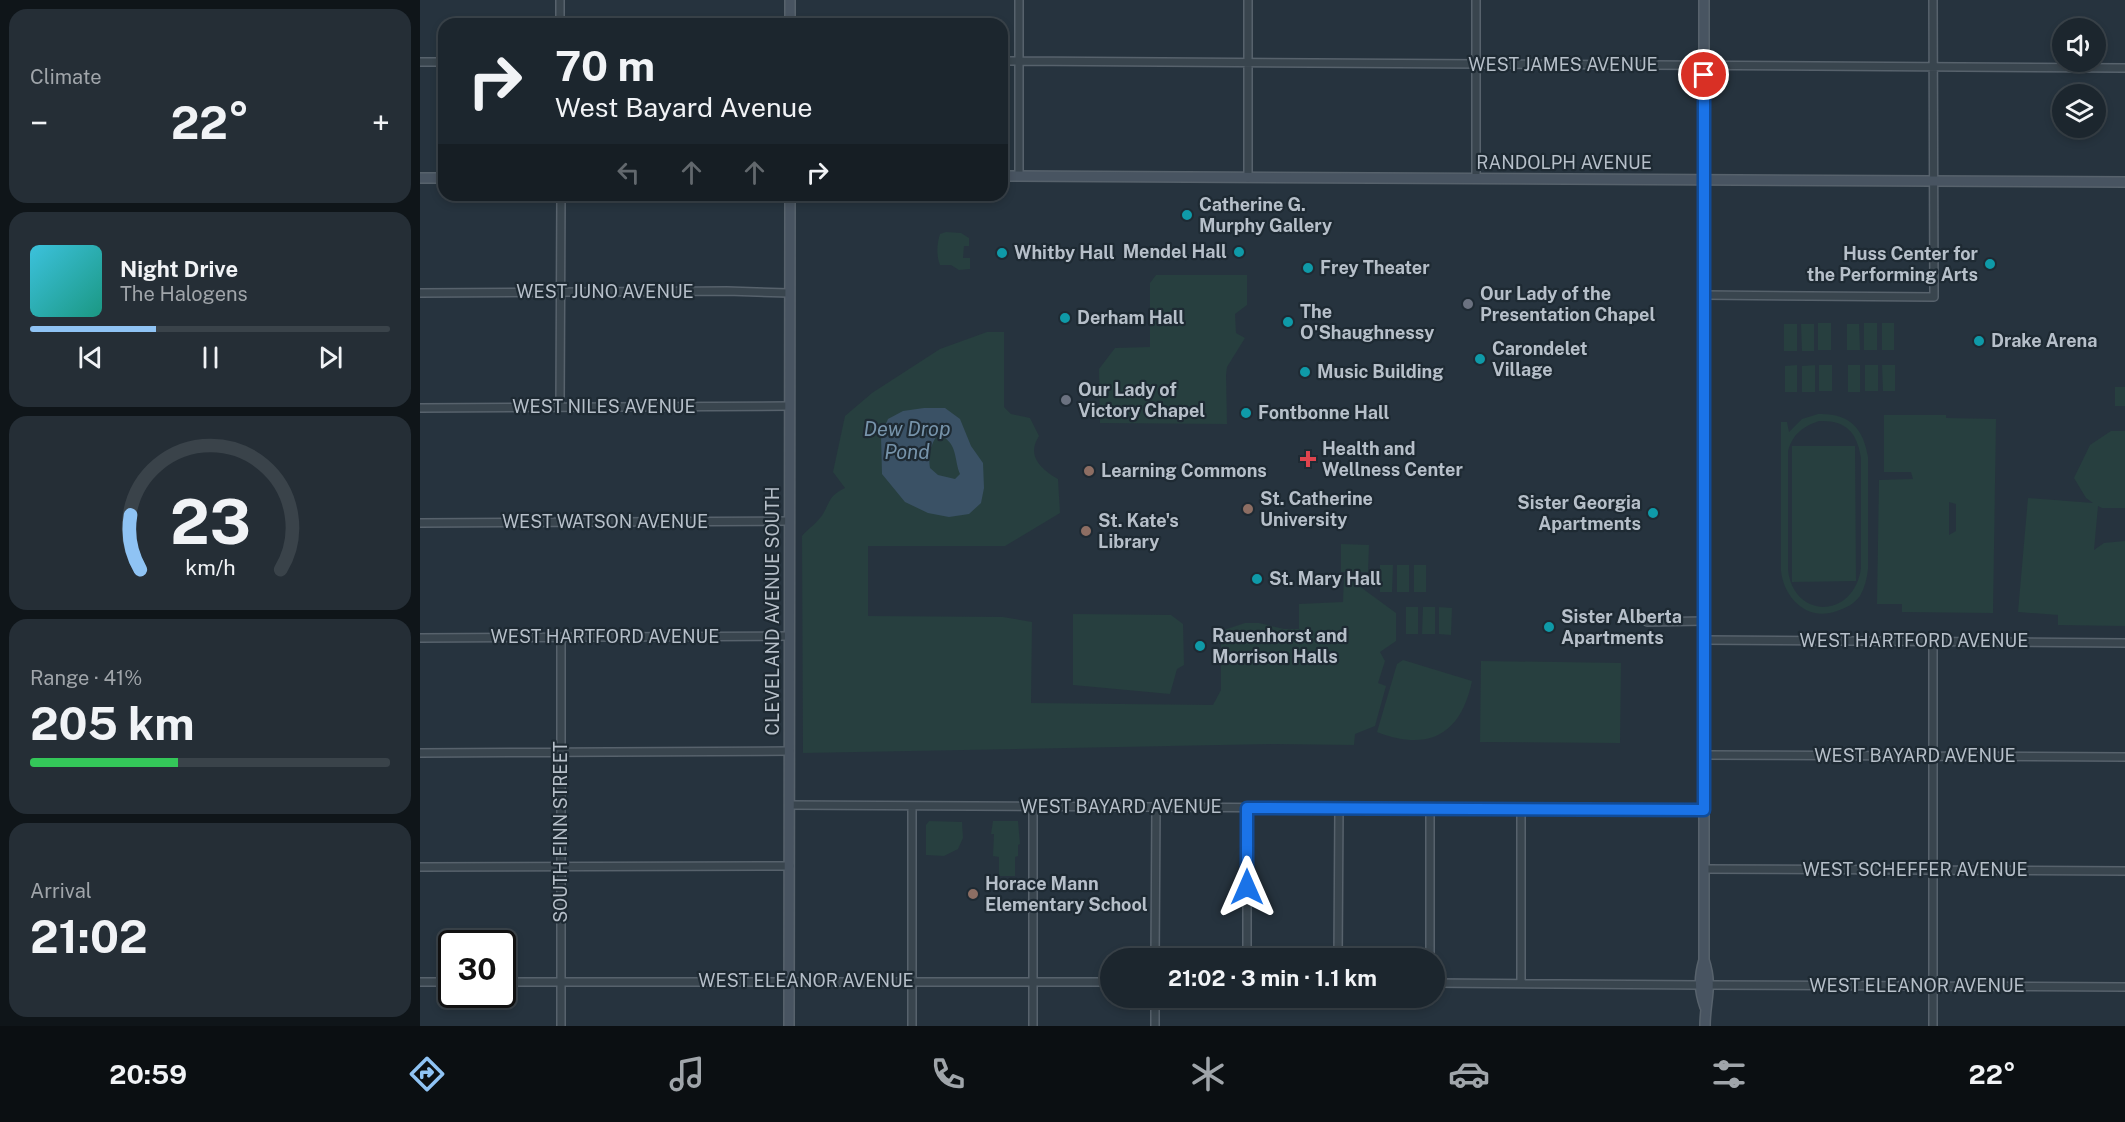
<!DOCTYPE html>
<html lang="en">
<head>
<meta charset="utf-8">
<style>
  body { margin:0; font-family:"Public Sans",sans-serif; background:#252e36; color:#f1f3f6; height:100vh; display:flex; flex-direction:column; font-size:22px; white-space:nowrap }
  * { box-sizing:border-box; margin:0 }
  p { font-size:20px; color:#a0a5aa }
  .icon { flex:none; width:33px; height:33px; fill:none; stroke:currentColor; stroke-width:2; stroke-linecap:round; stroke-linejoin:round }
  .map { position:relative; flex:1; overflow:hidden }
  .sheet { display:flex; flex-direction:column; gap:9px; padding:9px; background:#0f1519; width:420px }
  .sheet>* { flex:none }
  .banner { position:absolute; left:18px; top:18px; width:570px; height:183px; border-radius:18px; box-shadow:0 3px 9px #0003,0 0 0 2px #3a434a; background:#1c262e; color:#f1f3f6; overflow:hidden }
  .fabs { position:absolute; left:1632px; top:18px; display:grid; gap:12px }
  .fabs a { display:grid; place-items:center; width:54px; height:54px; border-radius:50%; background:#1c262e; box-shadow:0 3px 9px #0003,0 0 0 2px #3a434a; font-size:30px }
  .speed { position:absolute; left:18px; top:930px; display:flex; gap:12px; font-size:30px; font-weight:700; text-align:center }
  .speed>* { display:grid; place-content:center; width:78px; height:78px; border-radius:50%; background:#1c262e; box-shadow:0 3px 9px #0003,0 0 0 2px #3a434a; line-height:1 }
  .speed .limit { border:3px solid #111; border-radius:9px; background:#fff; color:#111 }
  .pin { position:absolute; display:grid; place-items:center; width:51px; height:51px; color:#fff; margin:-26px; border:3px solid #fff; border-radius:50%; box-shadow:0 2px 6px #0007 }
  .me { position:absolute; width:66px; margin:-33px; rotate:0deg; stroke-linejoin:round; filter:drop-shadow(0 0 4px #0008) }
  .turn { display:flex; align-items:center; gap:21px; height:126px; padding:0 18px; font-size:27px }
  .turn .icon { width:78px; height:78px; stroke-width:2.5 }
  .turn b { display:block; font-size:42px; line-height:51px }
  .lanes { display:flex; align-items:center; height:57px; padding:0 18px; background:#0003; justify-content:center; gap:30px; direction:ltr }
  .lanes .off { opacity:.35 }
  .big { font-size:45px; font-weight:700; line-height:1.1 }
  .sheet .tile { flex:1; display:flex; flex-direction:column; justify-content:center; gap:9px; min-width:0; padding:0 21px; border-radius:18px; background:#252e36 }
  .sheet .dial { align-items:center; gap:0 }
  .dial svg { height:156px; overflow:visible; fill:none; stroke:#3a434a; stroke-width:7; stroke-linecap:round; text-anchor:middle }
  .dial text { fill:#f1f3f6; stroke:none }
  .song { display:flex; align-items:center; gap:18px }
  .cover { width:72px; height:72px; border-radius:9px; background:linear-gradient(135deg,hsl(190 70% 55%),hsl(170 70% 35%)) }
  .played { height:6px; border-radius:3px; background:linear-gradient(90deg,#8fc3f4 35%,#3a434a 35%) }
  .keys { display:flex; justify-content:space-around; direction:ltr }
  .heat { display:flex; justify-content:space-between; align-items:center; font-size:33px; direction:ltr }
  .charge { height:9px; border-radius:4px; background:linear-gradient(90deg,#34c759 41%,#3a434a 0) }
  .trip { position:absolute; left:680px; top:948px; width:345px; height:60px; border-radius:30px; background:#1c262e; box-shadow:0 3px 9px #0003,0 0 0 2px #3a434a; font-weight:700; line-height:60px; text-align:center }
  .menu { display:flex; height:96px; justify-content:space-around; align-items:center; background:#0b0f12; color:#a0a5aa }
  .menu .icon { width:42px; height:42px }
  .menu .current { color:#8fc3f4 }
  .menu b { font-size:27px; color:#f1f3f6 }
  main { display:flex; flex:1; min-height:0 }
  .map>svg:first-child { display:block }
  .green { fill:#273f3f; fill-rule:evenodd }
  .water { fill:#3a5165; fill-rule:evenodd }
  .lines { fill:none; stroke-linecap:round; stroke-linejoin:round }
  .street-casing { stroke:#57626c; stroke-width:10 }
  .secondary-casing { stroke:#57626c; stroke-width:12 }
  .street { stroke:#39454e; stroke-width:7 }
  .secondary { stroke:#485461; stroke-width:9 }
  .route-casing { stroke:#114b97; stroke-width:15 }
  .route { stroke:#1a73e8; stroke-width:10 }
  .culture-dot { fill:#0f9aa8; stroke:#1e2a33; stroke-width:2 }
  .worship-dot { fill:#6b7280; stroke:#1e2a33; stroke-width:2 }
  .health-dot { fill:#e0444e; stroke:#1e2a33; stroke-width:2 }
  .education-dot { fill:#8d6e63; stroke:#1e2a33; stroke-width:2 }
  .labels { text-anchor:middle; stroke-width:4.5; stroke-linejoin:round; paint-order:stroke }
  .street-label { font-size:18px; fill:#b6bfc9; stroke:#1e2a33 }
  .poi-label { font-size:18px; font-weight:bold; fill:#b6bfc9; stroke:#1e2a33; text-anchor:start }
  .water-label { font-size:20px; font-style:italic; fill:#7794ab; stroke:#1e2a33 }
</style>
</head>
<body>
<main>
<section class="sheet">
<div class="tile"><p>Climate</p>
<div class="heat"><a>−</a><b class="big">22°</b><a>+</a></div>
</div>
<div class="tile">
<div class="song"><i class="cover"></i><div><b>Night Drive</b><p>The Halogens</p></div></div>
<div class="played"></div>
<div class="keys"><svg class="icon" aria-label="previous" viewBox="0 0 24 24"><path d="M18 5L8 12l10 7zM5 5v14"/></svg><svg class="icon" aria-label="pause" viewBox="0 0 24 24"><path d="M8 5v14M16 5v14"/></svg><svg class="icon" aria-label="next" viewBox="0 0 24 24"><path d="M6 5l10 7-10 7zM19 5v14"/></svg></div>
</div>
<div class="tile dial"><svg viewBox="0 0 100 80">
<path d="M14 69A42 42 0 1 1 86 69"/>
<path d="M14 69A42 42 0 0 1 9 41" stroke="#8fc3f4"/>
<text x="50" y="56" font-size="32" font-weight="700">23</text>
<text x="50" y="72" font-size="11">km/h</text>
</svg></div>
<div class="tile"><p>Range · 41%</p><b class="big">205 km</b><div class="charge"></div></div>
<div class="tile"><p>Arrival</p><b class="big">21:02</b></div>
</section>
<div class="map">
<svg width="1705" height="1026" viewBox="0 0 1705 1026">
  <rect width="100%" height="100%" fill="#26333e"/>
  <path class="green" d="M526 232 541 233 549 238V246H544L543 258H550V269L539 270 531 265H520C516 255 517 243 520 234Z
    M736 275H827V305L815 314 816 333 825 338 807 367 806 375 807 424 680 423 679 369 695 348 730 347V283Z
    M1411 323V350H1398V323Z
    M1444 323H1457V350H1444Z
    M1462 323H1474V350H1462Z
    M1364 324H1377V351H1364Z
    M1381 324H1394V351H1382Z
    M1427 324H1439L1440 350H1427Z
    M567 332H584V407L591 414 610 418 619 436C606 456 621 469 638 479L640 513 585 546H448V616L583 617 612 622 611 703 793 705 801 690V631L825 623H839L864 629H879V604L923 602 924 575 976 613V641L960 652 965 661 958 683 966 686 955 726 935 734 934 745 854 744 383 753 382 536C388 529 398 522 403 514 411 500 409 496 425 488L413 472 425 416 452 393 520 349Z
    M1377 365V392H1365V366Z
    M1395 365V392H1382V366Z
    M1399 365H1412V391H1399Z
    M1428 365H1440V392H1428Z
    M1445 365H1458V391H1445Z
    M1462 365H1475V391H1463Z
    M1695 387H1705V406H1695Z
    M1398 414C1429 413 1443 427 1448 457V569C1447 578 1445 587 1440 596 1434 604 1426 608 1417 611 1387 622 1364 598 1361 571V422H1367L1369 432 1382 419ZM1399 421C1426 420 1437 432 1441 458V568C1434 619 1374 620 1368 570V451C1373 434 1382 427 1399 421Z
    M1464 415H1526V418L1576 419 1573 613 1482 612V604H1457L1459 480 1493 479 1491 472H1464ZM1529 502 1536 504V531L1529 535Z
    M1691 431H1705V508H1682L1678 506 1674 550 1684 543 1705 541V626L1638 625V615L1598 612 1608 498 1673 503 1666 498 1654 478 1670 445Z
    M1372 446H1435L1436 581 1372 582Z
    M921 544 949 545 948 572H921Z
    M960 565H973L972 592H960Z
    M977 565H989V592H977Z
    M994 565H1006V592H994Z
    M986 607H998V634H986Z
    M1003 607H1015V634H1002Z
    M1019 607 1032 608 1031 635 1019 634Z
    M653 614 751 615 763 624 764 665 757 669 750 694 653 685Z
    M983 660 1052 681C1041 735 1008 752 957 732L977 664Z
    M1061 661 1201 663 1200 743 1060 742Z
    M509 821 542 822 543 838 538 849 524 856 506 855V825Z
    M573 821H598L600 844 598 845V856L595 857V876H579V857L573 856 574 834H571Z"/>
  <path class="water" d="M504 408H525L540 419 551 446 563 463 564 488 561 503 549 514 529 517 508 513 485 502 462 474 461 435 468 419 483 411ZM522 436C538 445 534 460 540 474L535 479 518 475 510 468C508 457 510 446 516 437Z"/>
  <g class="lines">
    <g class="street-casing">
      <path id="street" d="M140 0V24
        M599 0V176
        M828 0V178
        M1056 0V179
        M582 61 1705 68
        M0 62H24
        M0 293 307 291 369 293
        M1285 295 1514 297 1513 0
        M140 407 141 195
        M0 408 369 406
        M0 523 370 521
        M1227 622 1283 621
        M0 638 369 636
        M1284 640 1705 643
        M0 753 370 751
        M1285 755 1705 757
        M370 805 1284 810
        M492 806V1026
        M613 806V1026
        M827 808V958
        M1010 809V958
        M1101 809V983
        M0 867 370 866
        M1284 869 1705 871
        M735 958 736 807
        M918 958 919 808
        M0 982H32
        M82 982H690
        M1014 983 1280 985
        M1289 985 1705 987
        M141 1026V638
        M735 1026V998
        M1513 1026V641"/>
    </g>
    <g class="secondary-casing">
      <path id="secondary" d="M370 0V24
        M1284 0V960C1279 977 1279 990 1285 1007
        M582 176 1705 182
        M0 178H24
        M1284 960C1293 987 1285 1000 1285 1026
        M369 1026 370 195"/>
    </g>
    <use href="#street" class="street"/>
    <use href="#secondary" class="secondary"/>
  </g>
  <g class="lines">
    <g class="route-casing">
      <path id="route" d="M827 887V808L1284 810V75"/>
    </g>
    <use href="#route" class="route"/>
  </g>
  <g class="culture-dot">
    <circle cx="767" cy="215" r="6"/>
    <circle cx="819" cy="252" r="6"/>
    <circle cx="582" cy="253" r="6"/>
    <circle cx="1570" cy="264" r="6"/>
    <circle cx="888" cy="268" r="6"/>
    <circle cx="645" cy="318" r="6"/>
    <circle cx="868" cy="322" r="6"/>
    <circle cx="1559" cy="341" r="6"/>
    <circle cx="1060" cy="359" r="6"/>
    <circle cx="885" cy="372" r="6"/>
    <circle cx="826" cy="413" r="6"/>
    <circle cx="1233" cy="513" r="6"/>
    <circle cx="837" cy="579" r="6"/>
    <circle cx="1129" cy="627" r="6"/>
    <circle cx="780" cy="646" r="6"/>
  </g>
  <g class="worship-dot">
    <circle cx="1048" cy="304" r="6"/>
    <circle cx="646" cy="400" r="6"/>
  </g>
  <path class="health-dot" d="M885 450h6v6h6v6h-6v6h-6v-6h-6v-6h6z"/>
  <g class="education-dot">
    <circle cx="669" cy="471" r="6"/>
    <circle cx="828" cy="509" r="6"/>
    <circle cx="666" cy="531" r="6"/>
    <circle cx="553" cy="894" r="6"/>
  </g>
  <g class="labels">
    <g class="street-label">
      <text x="1143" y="71">WEST JAMES AVENUE</text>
      <text x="1144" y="169">RANDOLPH AVENUE</text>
      <text x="185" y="298">WEST JUNO AVENUE</text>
      <text x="184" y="413">WEST NILES AVENUE</text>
      <text x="185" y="528">WEST WATSON AVENUE</text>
      <text transform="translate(353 611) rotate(-90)" y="6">CLEVELAND AVENUE SOUTH</text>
      <text x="185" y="643">WEST HARTFORD AVENUE</text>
      <text x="1494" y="647">WEST HARTFORD AVENUE</text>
      <text x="1495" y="762">WEST BAYARD AVENUE</text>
      <text x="701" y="813">WEST BAYARD AVENUE</text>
      <text transform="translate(141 832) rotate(-90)" y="6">SOUTH FINN STREET</text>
      <text x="1495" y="876">WEST SCHEFFER AVENUE</text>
      <text x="386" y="987">WEST ELEANOR AVENUE</text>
      <text x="1497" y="992">WEST ELEANOR AVENUE</text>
    </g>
    <g class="poi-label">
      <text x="779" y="211">Catherine G.<tspan x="779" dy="21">Murphy Gallery</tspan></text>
      <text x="807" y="258" text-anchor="end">Mendel Hall</text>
      <text x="594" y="259">Whitby Hall</text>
      <text x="1558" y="260" text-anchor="end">Huss Center for<tspan x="1558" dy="21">the Performing Arts</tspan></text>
      <text x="900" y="274">Frey Theater</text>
      <text x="1060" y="300">Our Lady of the<tspan x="1060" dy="21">Presentation Chapel</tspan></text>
      <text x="880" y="318">The<tspan x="880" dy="21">O'Shaughnessy</tspan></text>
      <text x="657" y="324">Derham Hall</text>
      <text x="1571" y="347">Drake Arena</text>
      <text x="1072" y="355">Carondelet<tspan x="1072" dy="21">Village</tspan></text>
      <text x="897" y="378">Music Building</text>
      <text x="658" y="396">Our Lady of<tspan x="658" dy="21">Victory Chapel</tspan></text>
      <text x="838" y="419">Fontbonne Hall</text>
      <text x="902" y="455">Health and<tspan x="902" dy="21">Wellness Center</tspan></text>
      <text x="681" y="477">Learning Commons</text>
      <text x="840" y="505">St. Catherine<tspan x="840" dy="21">University</tspan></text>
      <text x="1221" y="509" text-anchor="end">Sister Georgia<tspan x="1221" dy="21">Apartments</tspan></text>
      <text x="678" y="527">St. Kate's<tspan x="678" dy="21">Library</tspan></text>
      <text x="849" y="585">St. Mary Hall</text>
      <text x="1141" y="623">Sister Alberta<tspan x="1141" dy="21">Apartments</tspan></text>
      <text x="792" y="642">Rauenhorst and<tspan x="792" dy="21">Morrison Halls</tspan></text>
      <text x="565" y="890">Horace Mann<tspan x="565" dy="21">Elementary School</tspan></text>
    </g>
    <g class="water-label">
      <text x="487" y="436">Dew Drop<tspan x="487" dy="23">Pond</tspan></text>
    </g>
  </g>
</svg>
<div class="fabs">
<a><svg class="icon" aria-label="sound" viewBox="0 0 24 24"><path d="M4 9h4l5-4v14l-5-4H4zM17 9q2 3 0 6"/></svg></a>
<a><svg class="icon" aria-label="layers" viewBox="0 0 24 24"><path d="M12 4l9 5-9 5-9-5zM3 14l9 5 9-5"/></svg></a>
</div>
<div class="speed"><div class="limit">30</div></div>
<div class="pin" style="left:1284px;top:75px;background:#d93025"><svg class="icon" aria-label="arrive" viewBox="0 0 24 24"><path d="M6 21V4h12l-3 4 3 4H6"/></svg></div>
<svg class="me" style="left:827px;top:887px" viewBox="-20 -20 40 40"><path d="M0-17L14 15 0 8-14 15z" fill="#1a73e8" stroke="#fff" stroke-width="4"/></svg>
<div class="trip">21:02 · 3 min · 1.1 km</div>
<div class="banner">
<div class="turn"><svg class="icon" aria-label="right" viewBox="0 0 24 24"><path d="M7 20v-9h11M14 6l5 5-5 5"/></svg><div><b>70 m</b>West Bayard Avenue</div></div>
<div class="lanes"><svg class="icon off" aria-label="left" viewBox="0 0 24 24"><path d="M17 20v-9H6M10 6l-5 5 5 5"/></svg><svg class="icon off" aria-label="ahead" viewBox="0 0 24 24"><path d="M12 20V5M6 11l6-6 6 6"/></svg><svg class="icon off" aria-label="ahead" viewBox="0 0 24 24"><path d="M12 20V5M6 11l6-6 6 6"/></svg><svg class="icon" aria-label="right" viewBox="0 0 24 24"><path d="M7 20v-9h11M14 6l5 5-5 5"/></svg></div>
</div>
</div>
</main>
<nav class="menu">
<b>20:59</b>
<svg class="icon current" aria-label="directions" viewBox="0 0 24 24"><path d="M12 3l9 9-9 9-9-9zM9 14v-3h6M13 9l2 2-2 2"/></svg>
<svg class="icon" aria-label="music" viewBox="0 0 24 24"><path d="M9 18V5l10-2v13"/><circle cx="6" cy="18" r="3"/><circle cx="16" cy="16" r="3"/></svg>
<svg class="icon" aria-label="phone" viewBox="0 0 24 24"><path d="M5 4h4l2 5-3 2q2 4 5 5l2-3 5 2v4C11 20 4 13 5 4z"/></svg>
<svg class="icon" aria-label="climate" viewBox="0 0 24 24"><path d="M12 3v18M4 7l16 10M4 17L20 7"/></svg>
<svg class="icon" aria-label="car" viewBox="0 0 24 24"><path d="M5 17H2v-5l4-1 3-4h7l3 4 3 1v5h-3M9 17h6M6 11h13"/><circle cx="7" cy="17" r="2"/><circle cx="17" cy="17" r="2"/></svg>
<svg class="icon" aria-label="filters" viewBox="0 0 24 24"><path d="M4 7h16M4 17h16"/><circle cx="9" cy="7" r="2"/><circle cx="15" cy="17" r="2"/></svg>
<b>22°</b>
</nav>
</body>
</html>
